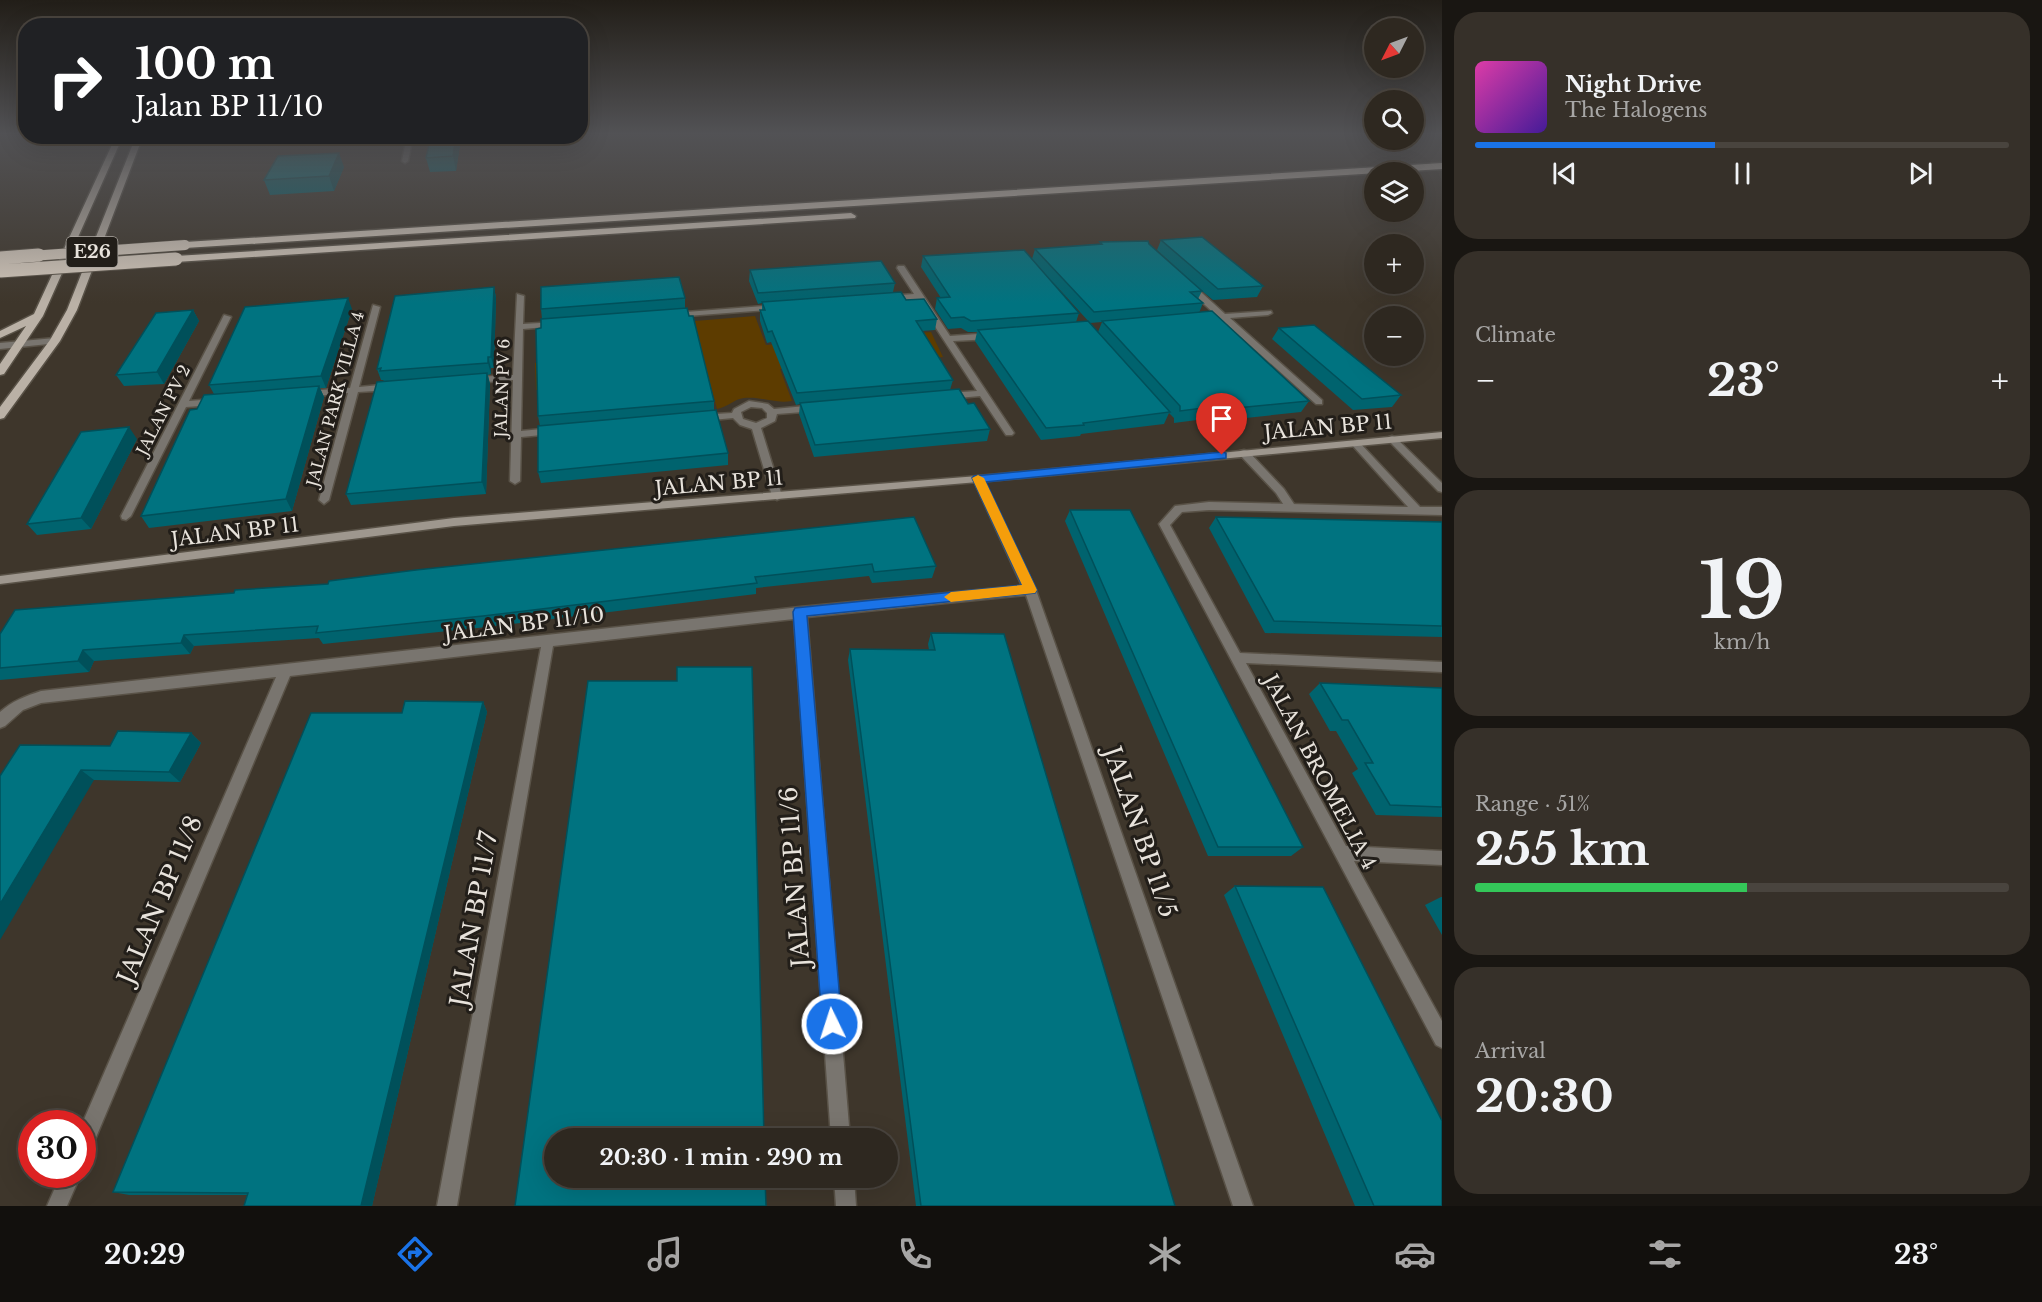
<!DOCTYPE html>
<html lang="en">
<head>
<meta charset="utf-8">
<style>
  body { margin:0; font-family:"Libre Baskerville",serif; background:#363029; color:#f1f3f6; height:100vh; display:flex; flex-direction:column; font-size:22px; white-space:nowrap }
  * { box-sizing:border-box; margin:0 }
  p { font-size:20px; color:#a7a6a5 }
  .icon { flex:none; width:33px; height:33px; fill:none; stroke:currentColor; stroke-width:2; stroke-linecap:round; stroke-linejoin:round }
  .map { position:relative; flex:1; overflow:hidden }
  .side { display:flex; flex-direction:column; gap:12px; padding:12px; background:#191612; width:600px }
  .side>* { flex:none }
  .top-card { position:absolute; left:18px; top:18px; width:570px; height:126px; border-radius:24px; box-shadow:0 6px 24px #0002,0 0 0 2px #49443e; background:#202124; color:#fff; overflow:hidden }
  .needle { width:39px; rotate:228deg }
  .controls { position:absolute; left:1364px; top:18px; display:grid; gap:12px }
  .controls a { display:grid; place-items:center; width:60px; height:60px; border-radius:50%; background:#2e2820; box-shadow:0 6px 24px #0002,0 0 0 2px #49443e; font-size:30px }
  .speed { position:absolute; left:18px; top:1110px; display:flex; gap:12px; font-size:30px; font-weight:700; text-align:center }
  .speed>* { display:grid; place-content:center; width:78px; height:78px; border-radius:50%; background:#2e2820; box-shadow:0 6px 24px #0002,0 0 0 2px #49443e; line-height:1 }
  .speed .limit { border:9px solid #d22; background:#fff; color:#111 }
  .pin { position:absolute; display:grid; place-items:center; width:51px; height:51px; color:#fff; margin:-62px -26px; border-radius:50% 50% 50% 0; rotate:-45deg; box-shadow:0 0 6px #0007 }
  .pin .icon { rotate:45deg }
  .me { position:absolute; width:66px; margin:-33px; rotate:356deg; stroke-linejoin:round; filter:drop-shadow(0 0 4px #0008) }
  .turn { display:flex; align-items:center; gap:21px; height:126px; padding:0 18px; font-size:27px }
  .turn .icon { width:78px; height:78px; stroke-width:2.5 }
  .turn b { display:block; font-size:42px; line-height:51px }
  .big { font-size:45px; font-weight:700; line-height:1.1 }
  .side .card { flex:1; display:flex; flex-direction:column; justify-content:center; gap:9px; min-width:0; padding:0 21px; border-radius:24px; background:#363029 }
  .side .dial { align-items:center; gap:0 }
  .dial b { font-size:78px; line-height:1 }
  .song { display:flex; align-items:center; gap:18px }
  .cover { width:72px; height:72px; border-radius:9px; background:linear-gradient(135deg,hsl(320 70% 55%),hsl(260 70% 35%)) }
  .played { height:6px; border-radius:3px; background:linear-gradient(90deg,#1a73e8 45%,#49443e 45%) }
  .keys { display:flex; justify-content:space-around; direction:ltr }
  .heat { display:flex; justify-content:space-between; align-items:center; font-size:33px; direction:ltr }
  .charge { height:9px; border-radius:4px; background:linear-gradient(90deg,#34c759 51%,#49443e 0) }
  .trip { position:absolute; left:544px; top:1128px; width:354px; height:60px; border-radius:30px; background:#2e2820; box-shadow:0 6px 24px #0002,0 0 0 2px #49443e; font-weight:700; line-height:60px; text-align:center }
  .menu { display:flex; height:96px; justify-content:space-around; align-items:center; background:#12100d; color:#a7a6a5 }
  .menu .icon { width:42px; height:42px }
  .menu .selected { color:#1a73e8 }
  .menu b { font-size:27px; color:#f1f3f6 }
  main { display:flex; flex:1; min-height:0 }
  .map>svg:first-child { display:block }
  .green { fill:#5d3c00 }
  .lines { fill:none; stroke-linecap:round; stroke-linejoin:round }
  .lane-casing { stroke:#595247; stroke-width:3 }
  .street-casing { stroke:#595247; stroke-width:3 }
  .secondary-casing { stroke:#595247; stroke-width:3 }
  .primary-casing { stroke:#595247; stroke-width:3 }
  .highway-casing { stroke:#595247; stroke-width:3 }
  .lane { fill:#79756f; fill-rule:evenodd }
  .street { fill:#79756f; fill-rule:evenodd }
  .secondary { fill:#9e978e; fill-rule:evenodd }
  .primary { fill:#bab1a6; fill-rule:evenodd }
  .highway { fill:#d4c9bc; fill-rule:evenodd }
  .highway-bridge-far1-casing { stroke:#595247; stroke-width:11; stroke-linecap:butt }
  .highway-bridge-casing { stroke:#595247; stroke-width:15; stroke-linecap:butt }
  .highway-bridge-far1 { stroke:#d4c9bc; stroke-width:10 }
  .highway-bridge { stroke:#d4c9bc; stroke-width:13 }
  .wall { fill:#00636e; fill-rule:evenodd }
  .shaded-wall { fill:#00505a }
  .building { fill:#007380; stroke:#00505a; stroke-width:1.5 }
  .route { fill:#1a73e8; stroke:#114b97; stroke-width:1.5 }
  .slow { fill:#f59e0b }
  .labels { text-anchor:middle; stroke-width:6; stroke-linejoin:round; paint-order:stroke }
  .far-street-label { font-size:16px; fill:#e8e3dc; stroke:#221e19 }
  .shield { fill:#221e19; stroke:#ada8a2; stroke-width:1.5 }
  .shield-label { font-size:18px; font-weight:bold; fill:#e8e3dc }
  .street-label { font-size:20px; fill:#e8e3dc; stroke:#221e19 }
  .near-street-label { font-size:24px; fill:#e8e3dc; stroke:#221e19 }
</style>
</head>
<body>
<main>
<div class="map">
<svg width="1442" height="1206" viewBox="0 0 1442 1206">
  <rect width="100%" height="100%" fill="#3e362b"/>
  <path class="green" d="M755 316 766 345 931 332 943 357 780 369 792 401C773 404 762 396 744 398 734 399 728 407 717 409L708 376 536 390 535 363 700 349 695 321Z"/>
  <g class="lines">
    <g class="lane-casing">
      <path id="lane" d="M407 136H413L408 161 405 163 402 161Z
        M1244 450 1248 451 1284 489 1296 507 1295 510H1287L1276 493 1240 455V451Z"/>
    </g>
    <g class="street-casing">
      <path id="street" d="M898 266H904L950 336 992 333 996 336 992 339 953 341 1014 433 1012 435H1006L980 396 947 399 942 396 947 393 977 391 917 299 888 300 884 298 888 296 914 294 897 268Z
        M1185 283H1191L1225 314 1271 311 1272 313 1268 315 1230 318 1322 400V404H1316L1221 319 1201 320V316L1216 315 1185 287Z
        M517 294 524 296 523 324 557 322 561 324 557 326 523 329 521 431 552 428 557 431 552 434 521 437 520 481 515 484 510 481 513 380 474 383 469 380 474 377 513 375Z
        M373 305 380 307 359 387 391 384 396 387 391 390 358 392 329 500 324 504 319 500 348 393 306 397 301 394 306 391 350 388Z
        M778 305H781V309L673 317 669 315 673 313Z
        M224 315 231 317 189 401 214 399 219 402 214 405 186 407 131 516 126 520 122 519 121 516Z
        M55 338 58 339V343L0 349V343Z
        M749 401 768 404 774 409 816 405 821 408 816 411 777 414 775 421 761 428 782 496 781 498 777 500 772 496 752 429 740 425 733 418 701 421 696 418 701 415 732 413 734 409ZM751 407 762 408 767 413V418L756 423 743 419 741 412Z
        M1392 436 1395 437 1442 483V492L1438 491 1389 441V437Z
        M1356 441 1359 442 1420 507H1442V515L1209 510 1182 512 1170 525 1240 653 1442 662V672L1246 663 1346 846 1442 851V865L1354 861 1442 1021V1048L1436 1045 1159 524 1175 506 1209 502 1408 507 1353 446 1351 444Z
        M978 476 983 479 1036 590 1253 1206H1233L1026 595 807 617 850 1138H831L794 619 553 646 457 1206H437L541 647 290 676 89 1154 82 1156V1124L276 677 41 703 23 710 5 726 0 728V712C12 701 26 696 41 691L800 607 1022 586 973 479Z
        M61 1174H81L67 1206H47Z
        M834 1178H854L856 1206H836Z"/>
    </g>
    <g class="secondary-casing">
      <path id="secondary" d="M1442 432V438L978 482 454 526 0 584V576L454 518 978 476Z"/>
    </g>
    <g class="primary-casing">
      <path id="primary" d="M116 136H123L43 316 4 374 0 375V364L26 326 0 338V331L34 314Z
        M136 136H143L77 310 60 341 4 418 0 419V407L50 340 67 310Z"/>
    </g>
    <g class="highway-casing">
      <path id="highway" d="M1442 163V169L185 248 180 245 185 242Z
        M851 213 856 216 855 218 176 262 170 259 176 256Z"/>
    </g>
    <use href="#lane" class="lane"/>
    <use href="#street" class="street"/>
    <use href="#secondary" class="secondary"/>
    <use href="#primary" class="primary"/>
    <use href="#highway" class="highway"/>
    <g class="highway-bridge-far1-casing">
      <path id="highway-bridge-far1" d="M17 257 185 245"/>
    </g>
    <g class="highway-bridge-casing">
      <path id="highway-bridge" d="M0 258 39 255
        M0 271 176 259"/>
    </g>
    <use href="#highway-bridge-far1" class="highway-bridge-far1"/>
    <use href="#highway-bridge" class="highway-bridge"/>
  </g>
  <path class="wall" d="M431 136H458L460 145 456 171 430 172 426 158Z
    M344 167 334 191 270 195 264 180Z
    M1161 240 1263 286 1257 297 1213 300 1202 291 1198 299 1203 303 1199 313 1309 401 1301 412 1199 423 1197 420 1174 423V418L1169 413 1164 424 1081 434 1080 436 1041 440 975 341 977 332H968L961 328 948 329 935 309 937 298H941L921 267 923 256 1032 259 1035 249 1100 244V242L1149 244 1187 277 1157 250ZM1051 280 1090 323 1102 322 1098 332 1076 322 1079 313Z
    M750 270 895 283 893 292 937 319 935 330 922 331 953 380 950 390 968 404 990 429 987 441 814 457 799 414 800 404 796 405 771 342 767 343 760 321V310H762V303L758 304 749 281Z
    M494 287 496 298 494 368H491V374L488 375 490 384 486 494 351 505 346 494 384 381 383 380H381L377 369Z
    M685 298V308L714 401V410L728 453V465L541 483 538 472 540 426 538 416 541 328 542 319 541 309Z
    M352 309 326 388H320L324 397 292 511 149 528 141 516 197 409 214 394 209 385Z
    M193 310 199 321 164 384 124 386 116 375Z
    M1279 328 1401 395 1392 407 1353 410 1272 339Z
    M137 439 91 529 37 535 27 524Z
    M1070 510 1303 847 1291 856H1208L1065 521Z
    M914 517 936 566 932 578 872 583 869 576 756 588V594L487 627 323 644 319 638 194 646 190 654 94 661 89 672 0 680V634L234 593 328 584Z
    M1216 517 1442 522V637L1265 633 1209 528Z
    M931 633 1175 1206H916L848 660 850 649 929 650 928 644Z
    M1320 683 1442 688V817L1376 815 1352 773 1358 769 1336 731H1330L1309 694Z
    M483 702 487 712 372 1206H244L248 1195H129L113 1192 402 713Z
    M191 733 201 743 180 782 94 780 0 776 110 746Z
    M1235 886 1442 1206H1355L1224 895Z
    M1441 897H1442V935L1425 905Z"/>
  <path class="shaded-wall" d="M456 136H458L460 145 456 171 453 156Z
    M339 153 344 167 334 191 329 176Z
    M494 287 496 298 494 368 491 357Z
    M348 298 352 309 326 388 321 376Z
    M193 310 199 321 164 384 157 372Z
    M488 357 491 368V374L488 363Z
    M487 373 490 384 486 494 482 482Z
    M319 386 324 397 292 511 286 499Z
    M129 427 137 439 91 529 81 518Z
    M184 635 194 646 190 654 181 643Z
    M83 650 94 661 89 672 78 661Z
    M483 702 487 712 372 1206H361Z
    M191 733 201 743 180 782 169 772Z
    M81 770 94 780 0 940V904Z"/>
  <path class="building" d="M431 136H456L453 156 426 158Z
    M339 153 329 176 264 180 278 156Z
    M1202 237 1263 286 1218 289 1161 240Z
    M1148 241 1149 244 1202 291 1190 292 1203 303 1094 312 1035 249 1102 244 1100 242Z
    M1024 250 1079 313 971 321 964 317 951 318 937 298 950 297 923 256Z
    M881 261 895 283 758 293 750 270Z
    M679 277 685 298 541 309V287Z
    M494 287 491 357H488V363L380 371 381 368 377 369 395 296Z
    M901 292 906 300 924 299 937 319 916 321 953 380 797 393 772 331 768 332 760 310H765L762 302Z
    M348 298 321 376 209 385 245 307Z
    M687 308 689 316H693L714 401 538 416 536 329 541 328V319Z
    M193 310 157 372 116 375 156 313Z
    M1212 311 1309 401 1206 411 1203 408 1180 411V406L1102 321Z
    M1088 321 1170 412 1083 423 1084 425 1046 428 978 330Z
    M1314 325 1401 395 1362 399 1279 328Z
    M487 373 482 482 346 494 377 382Z
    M319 386 286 499 141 516 190 410 197 409 204 395Z
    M959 389 968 404 974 403 990 429 815 445 800 403Z
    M716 410 728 453 538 472V426Z
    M129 427 81 518 27 524 81 432Z
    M1070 510H1130L1303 847H1218Z
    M914 517 936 566 874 572 872 564 755 577 757 583 483 616 316 633 318 626 184 635 181 643 83 650 78 661 0 668V634L15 610 234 593 235 590 328 584 329 581 416 570Z
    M1216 517 1442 522V626L1274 621Z
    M931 633 1004 634 1175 1206H921L850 649 935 650Z
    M677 667H752L764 1138H555V1178H765L766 1206H515L588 681H677Z
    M1320 683 1442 688V807L1390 805 1365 763H1373L1348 720H1342Z
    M405 701 483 702 361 1206H244L248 1193 113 1192 311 713H402Z
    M118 731 191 733 169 772 81 770 0 904V776L20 745 110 746Z
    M1235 886 1323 887 1442 1121V1206H1374Z"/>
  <linearGradient id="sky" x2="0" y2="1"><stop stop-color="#221e18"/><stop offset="0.44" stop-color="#525255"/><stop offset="1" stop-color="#525255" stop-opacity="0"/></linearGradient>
  <rect width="1442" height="303" fill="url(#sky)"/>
  <path class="route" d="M1222 452 1226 453V458L986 482 1037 590 1035 593 807 616 842 1024 839 1031 832 1034 825 1031 822 1024 793 612 795 608 1022 585 972 478 974 476Z"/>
  <path class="slow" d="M978 475 984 478 1037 590 1035 593 951 602 944 597 951 592 1022 585 972 478Z"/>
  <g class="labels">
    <g class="far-street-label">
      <text transform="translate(502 388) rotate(-88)" y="6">JALAN PV 6</text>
      <text transform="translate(335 399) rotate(-75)" y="6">JALAN PARK VILLA 4</text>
      <text transform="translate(163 410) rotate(-63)" y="6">JALAN PV 2</text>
    </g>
    <rect class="shield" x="66.5" y="237" width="51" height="30" rx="4.5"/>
    <g class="shield-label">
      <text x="92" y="258">E26</text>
    </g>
    <g class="street-label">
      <text transform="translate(1328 427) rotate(-5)" y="7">JALAN BP 11</text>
      <text transform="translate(719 483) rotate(-5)" y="7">JALAN BP 11</text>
      <text transform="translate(235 532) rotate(-7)" y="7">JALAN BP 11</text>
      <text transform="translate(524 624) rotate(-7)" y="7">JALAN BP 11/10</text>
      <text transform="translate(1320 772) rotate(62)" y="7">JALAN BROMELIA 4</text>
    </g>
    <g class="near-street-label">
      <text transform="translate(1140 832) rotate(71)" y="8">JALAN BP 11/5</text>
      <text transform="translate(795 877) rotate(-94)" y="8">JALAN BP 11/6</text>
      <text transform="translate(160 900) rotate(-67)" y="8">JALAN BP 11/8</text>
      <text transform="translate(474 919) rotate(-80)" y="8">JALAN BP 11/7</text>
    </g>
  </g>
</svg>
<div class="controls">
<a><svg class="needle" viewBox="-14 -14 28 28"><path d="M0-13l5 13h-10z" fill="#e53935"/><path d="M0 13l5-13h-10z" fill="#a7a6a5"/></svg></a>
<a><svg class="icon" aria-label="search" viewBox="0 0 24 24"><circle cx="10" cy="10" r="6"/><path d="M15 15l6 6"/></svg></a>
<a><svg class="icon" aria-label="layers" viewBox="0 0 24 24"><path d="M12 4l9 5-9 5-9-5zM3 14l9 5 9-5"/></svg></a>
<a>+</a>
<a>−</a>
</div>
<div class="speed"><div class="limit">30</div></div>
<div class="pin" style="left:1222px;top:455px;background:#d93025"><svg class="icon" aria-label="arrive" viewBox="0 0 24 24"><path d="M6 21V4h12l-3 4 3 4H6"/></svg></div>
<svg class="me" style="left:832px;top:1024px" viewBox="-20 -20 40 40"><circle r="17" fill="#1a73e8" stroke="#fff" stroke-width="3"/><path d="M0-11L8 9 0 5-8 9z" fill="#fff"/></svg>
<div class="trip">20:30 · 1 min · 290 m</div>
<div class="top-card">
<div class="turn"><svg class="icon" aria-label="right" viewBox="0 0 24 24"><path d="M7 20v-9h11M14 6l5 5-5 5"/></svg><div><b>100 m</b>Jalan BP 11/10</div></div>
</div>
</div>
<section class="side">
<div class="card">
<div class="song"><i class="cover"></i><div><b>Night Drive</b><p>The Halogens</p></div></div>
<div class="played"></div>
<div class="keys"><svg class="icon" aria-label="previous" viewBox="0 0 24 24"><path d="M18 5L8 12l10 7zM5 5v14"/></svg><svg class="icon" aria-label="pause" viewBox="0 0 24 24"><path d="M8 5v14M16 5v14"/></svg><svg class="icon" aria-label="next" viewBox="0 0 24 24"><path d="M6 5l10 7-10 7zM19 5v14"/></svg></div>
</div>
<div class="card"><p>Climate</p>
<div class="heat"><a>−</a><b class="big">23°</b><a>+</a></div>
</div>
<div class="card dial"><b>19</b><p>km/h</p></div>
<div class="card"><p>Range · 51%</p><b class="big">255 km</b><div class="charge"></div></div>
<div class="card"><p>Arrival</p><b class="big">20:30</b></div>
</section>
</main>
<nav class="menu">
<b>20:29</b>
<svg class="icon selected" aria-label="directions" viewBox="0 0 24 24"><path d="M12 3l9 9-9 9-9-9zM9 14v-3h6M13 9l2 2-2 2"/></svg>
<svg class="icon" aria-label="music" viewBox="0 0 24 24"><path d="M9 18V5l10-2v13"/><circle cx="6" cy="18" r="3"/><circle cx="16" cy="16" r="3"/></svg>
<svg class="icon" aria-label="phone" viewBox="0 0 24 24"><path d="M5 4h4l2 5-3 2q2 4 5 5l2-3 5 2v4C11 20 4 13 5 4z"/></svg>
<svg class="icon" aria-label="climate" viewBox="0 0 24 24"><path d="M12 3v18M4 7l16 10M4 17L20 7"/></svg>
<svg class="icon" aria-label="car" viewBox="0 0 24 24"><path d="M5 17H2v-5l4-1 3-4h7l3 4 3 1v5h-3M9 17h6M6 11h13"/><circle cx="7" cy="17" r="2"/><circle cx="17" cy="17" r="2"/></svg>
<svg class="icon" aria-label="filters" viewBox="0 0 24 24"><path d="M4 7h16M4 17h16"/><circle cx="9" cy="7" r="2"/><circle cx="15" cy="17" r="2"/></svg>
<b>23°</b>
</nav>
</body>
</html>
